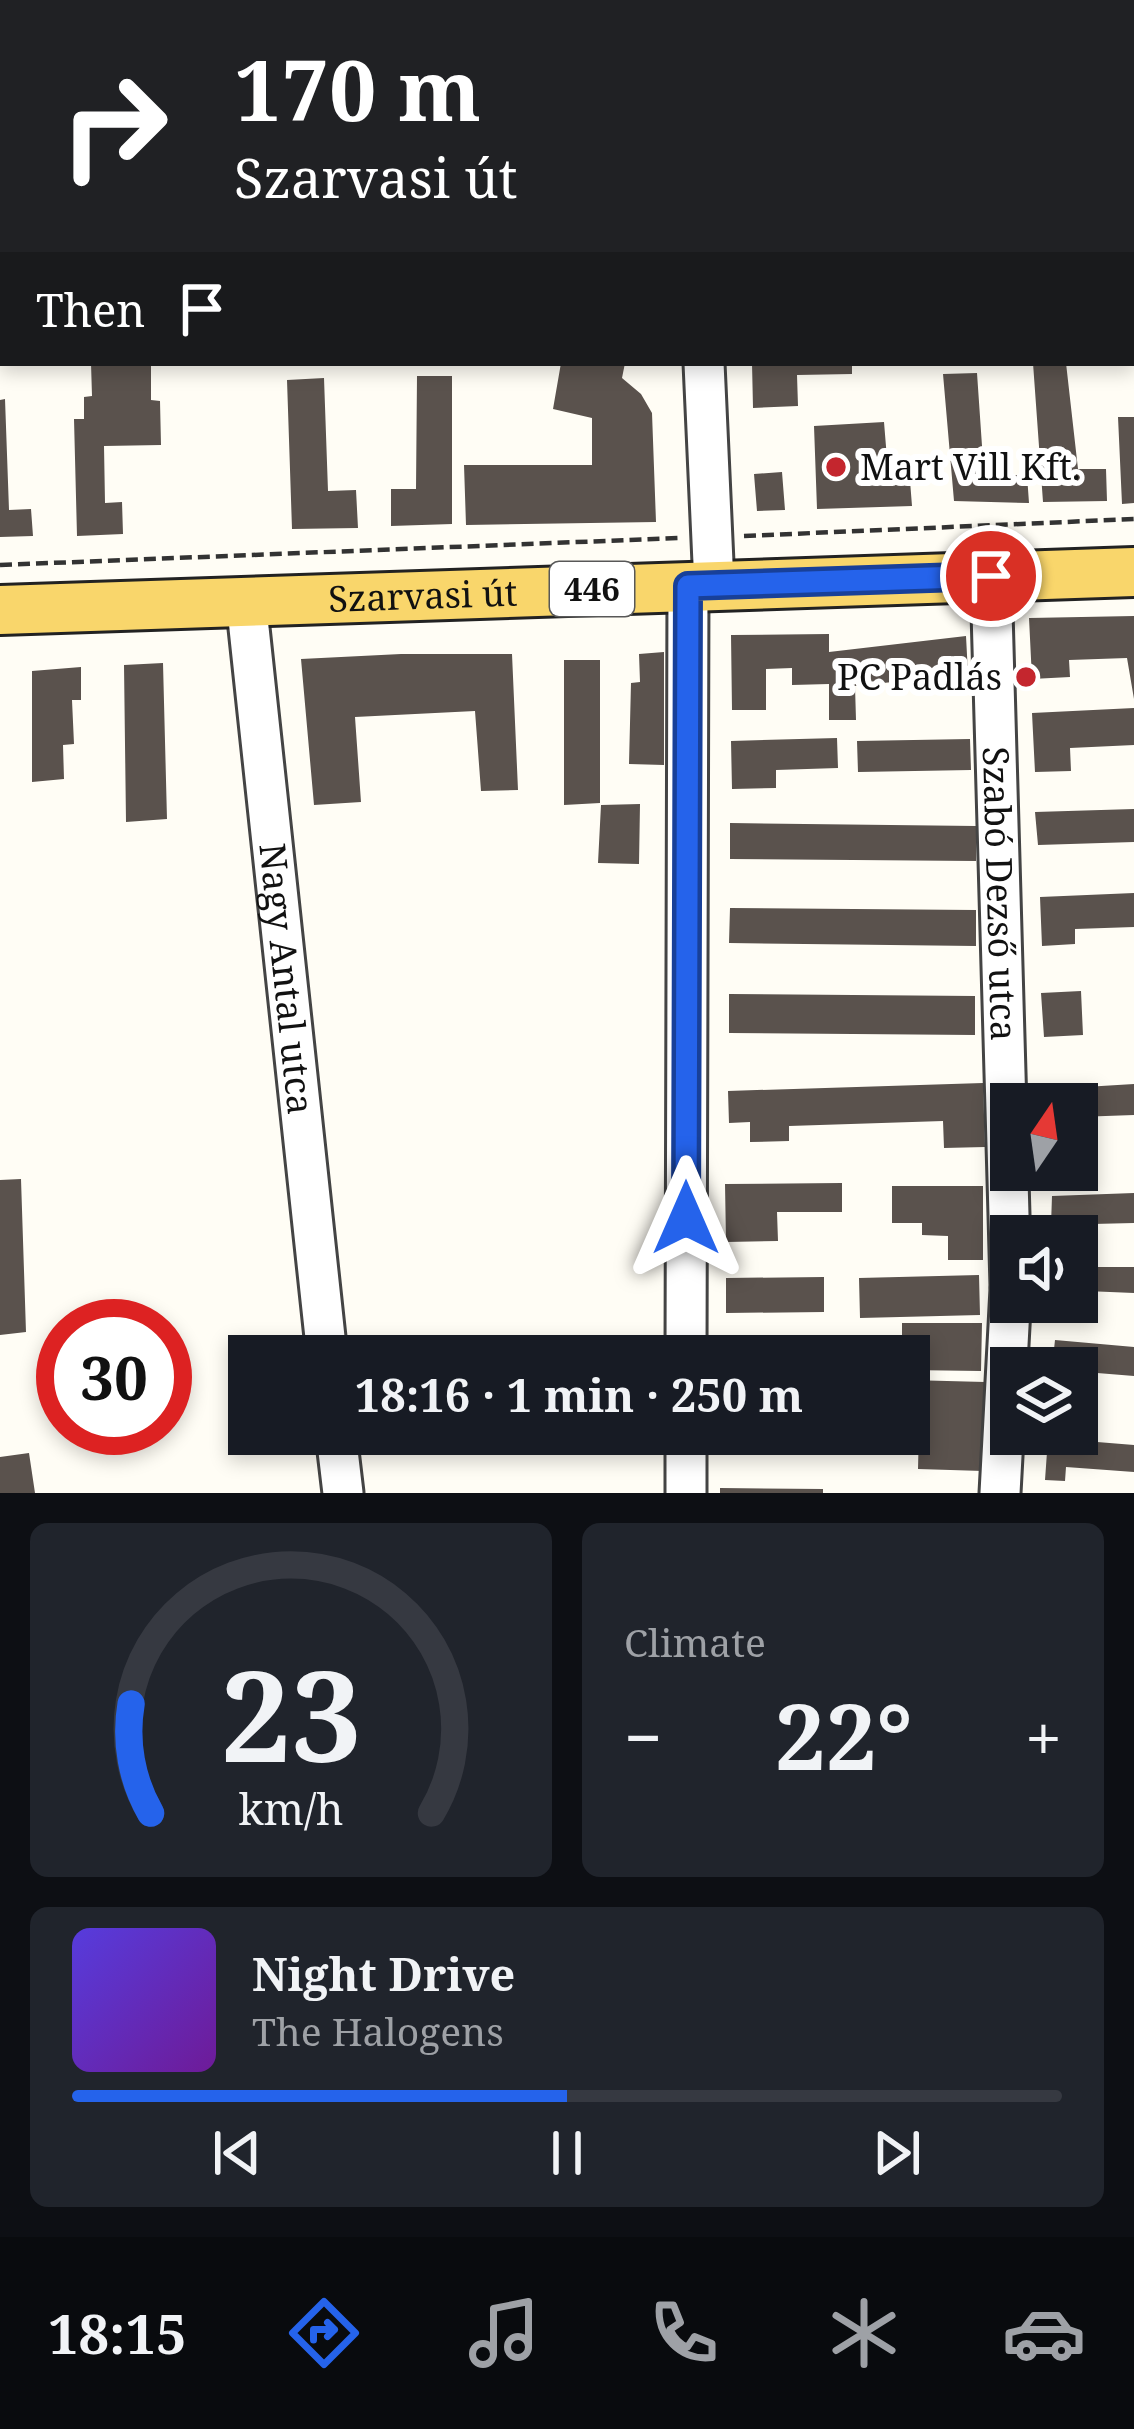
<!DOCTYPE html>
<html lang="en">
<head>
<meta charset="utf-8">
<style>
  body { margin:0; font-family:"Noto Serif",serif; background:#20242c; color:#f1f3f6; height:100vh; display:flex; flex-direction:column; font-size:45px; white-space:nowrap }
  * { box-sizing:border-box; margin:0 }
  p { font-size:39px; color:#9ea1a6 }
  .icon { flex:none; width:66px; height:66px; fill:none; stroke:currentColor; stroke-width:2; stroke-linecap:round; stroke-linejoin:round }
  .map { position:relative; height:1493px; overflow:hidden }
  .details { display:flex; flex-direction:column; gap:30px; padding:30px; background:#0d0f14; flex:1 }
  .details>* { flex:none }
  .guide { position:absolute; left:0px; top:0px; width:1134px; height:366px; box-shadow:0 6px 18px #0003; background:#202124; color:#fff; overflow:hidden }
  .needle { width:78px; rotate:13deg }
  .controls { position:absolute; left:990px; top:1083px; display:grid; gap:24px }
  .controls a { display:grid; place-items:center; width:108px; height:108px; border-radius:0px; background:#171b24; box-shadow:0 6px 18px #0003; font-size:60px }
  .speed { position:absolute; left:36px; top:1299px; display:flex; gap:24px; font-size:60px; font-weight:700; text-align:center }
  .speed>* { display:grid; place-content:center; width:156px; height:156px; border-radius:50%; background:#171b24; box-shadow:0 6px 18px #0003; line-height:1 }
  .speed .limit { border:18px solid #d22; background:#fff; color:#111 }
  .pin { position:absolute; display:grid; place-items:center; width:102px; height:102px; color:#fff; margin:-51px; border:6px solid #fff; border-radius:50%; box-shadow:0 3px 12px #0007 }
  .me { position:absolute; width:132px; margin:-66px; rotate:0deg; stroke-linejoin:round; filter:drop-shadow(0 0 9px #0008) }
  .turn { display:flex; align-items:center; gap:42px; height:252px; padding:0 36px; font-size:54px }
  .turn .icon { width:156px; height:156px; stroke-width:2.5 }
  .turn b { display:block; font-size:84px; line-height:102px }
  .then { display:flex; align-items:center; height:114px; padding:0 36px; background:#0003; gap:24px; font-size:45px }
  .big { font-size:90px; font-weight:700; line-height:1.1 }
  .details .widget { flex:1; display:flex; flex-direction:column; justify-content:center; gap:18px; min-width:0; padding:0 42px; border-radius:18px; background:#20242c }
  .details .dial { align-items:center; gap:0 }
  .dial svg { height:312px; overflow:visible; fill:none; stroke:#363941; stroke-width:7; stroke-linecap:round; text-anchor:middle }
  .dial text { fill:#f1f3f6; stroke:none }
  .song { display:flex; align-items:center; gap:36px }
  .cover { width:144px; height:144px; border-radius:18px; background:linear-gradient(135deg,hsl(250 70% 55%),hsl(280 70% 35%)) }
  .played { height:12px; border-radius:6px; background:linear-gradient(90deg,#2563eb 50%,#363941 50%) }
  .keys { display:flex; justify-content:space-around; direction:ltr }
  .heat { display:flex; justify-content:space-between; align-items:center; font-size:66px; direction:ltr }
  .details .tiles { flex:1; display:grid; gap:30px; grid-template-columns:1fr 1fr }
  .widget:last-child { grid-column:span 2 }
  .trip { position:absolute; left:228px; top:1335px; width:702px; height:120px; border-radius:0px; background:#171b24; box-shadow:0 6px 18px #0003; font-weight:700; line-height:120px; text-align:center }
  .tab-bar { display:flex; height:192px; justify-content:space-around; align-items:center; background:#090b0e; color:#9ea1a6 }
  .tab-bar .icon { width:84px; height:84px }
  .tab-bar .selected { color:#2563eb }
  .tab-bar b { font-size:54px; color:#f1f3f6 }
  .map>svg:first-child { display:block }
  .building { fill:#5a524d }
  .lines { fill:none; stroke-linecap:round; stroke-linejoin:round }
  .minor-casing { stroke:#444; stroke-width:45 }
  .major-casing { stroke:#222; stroke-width:54 }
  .path { stroke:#333; stroke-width:4.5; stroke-dasharray:12 6; stroke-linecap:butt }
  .minor { stroke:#fff; stroke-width:39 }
  .major { stroke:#f9d66b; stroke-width:48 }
  .route-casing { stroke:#184099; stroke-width:30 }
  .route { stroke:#2563eb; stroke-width:21 }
  .poi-dot { fill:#c4262e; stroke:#fff; stroke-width:4.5 }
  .labels { text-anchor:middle; stroke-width:12; stroke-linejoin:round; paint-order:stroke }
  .shield { fill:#fff; stroke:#585858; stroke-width:3 }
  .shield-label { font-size:33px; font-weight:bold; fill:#111 }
  .poi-label { font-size:36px; fill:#111; stroke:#fff; text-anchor:start }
  .street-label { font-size:36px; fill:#111; stroke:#fff }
</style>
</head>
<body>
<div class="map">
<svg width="1134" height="1493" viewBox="0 0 1134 1493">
  <rect width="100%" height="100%" fill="#fffdf5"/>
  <path class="building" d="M91 363H151V400L160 401 161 445 104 446 105 503 122 502 123 534 77 536 74 419H84V397L92 396Z
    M561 363H625L622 378 641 394 652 413 656 522 466 525 464 465H592V418L553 409Z
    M752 363H852V374L797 375 798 406 753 408Z
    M1033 363H1066L1078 469H1106L1107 501 1043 502Z
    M977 373 984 475H1027L1029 503 954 501 943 374Z
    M417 376H452V524L391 526V489H416Z
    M324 378 328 491 356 490 358 528 292 529 287 380Z
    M5 399 9 510 31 509 33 536 0 537V400Z
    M1118 417H1134V503L1122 504Z
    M884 422 888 471 909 468 912 506 817 509 814 426Z
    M782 472 785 510 757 511 754 474Z
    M1134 616V699L1127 658 1069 660 1070 677 1032 679 1029 618Z
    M829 634V652L966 636 968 674 855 686 856 720H829V684L792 685V668L766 669V710H732L731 635Z
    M664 652V765L629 764 631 683 640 682 639 654Z
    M401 654H512L518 790 481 791 475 711 355 717 361 802 314 805 301 659Z
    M564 660H600V803L564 805Z
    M163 663 167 819 126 822 124 665Z
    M81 667V700H72L74 744 63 745 64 779 32 782V671Z
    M1134 708V745L1070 748 1071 771 1035 772 1032 713Z
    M837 738 838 768 776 770V788L732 789 731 741Z
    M970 739 971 770 858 772 857 741Z
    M640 804 639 864 598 863 601 805Z
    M1134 809V842L1038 845 1035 812Z
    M730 823 976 826V861L730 859Z
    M1134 893V927L1075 929V944L1042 946 1040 897Z
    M730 908 976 910V946L729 943Z
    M1081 991 1083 1035 1044 1037 1041 993Z
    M729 994 975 996V1035L729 1033Z
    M983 1083 985 1147 944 1148 943 1121 789 1126V1141L750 1142V1122L729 1123 728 1091Z
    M1134 1084V1115L1077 1117V1104H1053L1052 1089Z
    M21 1179 26 1332 0 1335V1180Z
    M842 1183V1212H777L778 1241 726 1242 725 1184Z
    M892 1186H983V1260H948V1236L922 1235V1223H892Z
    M1134 1193V1223L1051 1225 1052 1196Z
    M1077 1267H1134V1293L1086 1291 1085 1316H1052V1302H1077Z
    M979 1275 980 1315 860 1318 859 1278Z
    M824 1277V1312L726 1313V1278Z
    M902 1323H982L981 1371 909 1370V1356H902Z
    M1055 1340 1134 1347V1376L1085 1372V1383L1077 1382V1368H1052Z
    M909 1380 985 1382 983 1471 918 1469 919 1427H909Z
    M724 1434H761L762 1452 724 1453Z
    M1048 1438 1134 1445V1472L1066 1467 1065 1481 1045 1480Z
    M29 1453 35 1493H0V1457Z
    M720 1488 823 1489V1493H720Z"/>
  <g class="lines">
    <g class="minor-casing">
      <g id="minor">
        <path d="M688 0V3"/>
        <path d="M0 51H3"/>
        <path d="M704 363 714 585"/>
        <path id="s1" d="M991 576 1011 1286"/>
        <path id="s2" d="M246 600 327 1356"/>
        <path d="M686 1356 688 586"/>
        <path d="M336 1434 343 1493"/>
        <path d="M686 1493V1434"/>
        <path d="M1000 1493 1011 1289"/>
      </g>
    </g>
    <g class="major-casing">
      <g id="major">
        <path id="s3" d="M0 610 1134 572"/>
      </g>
    </g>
    <path class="path" d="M744 536 1134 519
      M0 565 679 538"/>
    <use href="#minor" class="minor"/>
    <use href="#major" class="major"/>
  </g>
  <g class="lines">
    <g class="route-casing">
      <path id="route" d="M686 1218 688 586 991 576"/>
    </g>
    <use href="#route" class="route"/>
  </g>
  <g class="poi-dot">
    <circle cx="836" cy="467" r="12"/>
    <circle cx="1026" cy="677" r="12"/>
  </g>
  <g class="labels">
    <rect class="shield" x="550" y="562" width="84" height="54" rx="9"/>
    <g class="shield-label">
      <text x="592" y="601">446</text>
    </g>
    <g class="poi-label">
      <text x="860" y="480">Mart Vill Kft.</text>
      <text x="1002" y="690" text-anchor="end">PC Padlás</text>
    </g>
    <g class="street-label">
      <text dy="13" stroke="none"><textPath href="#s3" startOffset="423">Szarvasi út</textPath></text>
      <text dy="13" stroke="none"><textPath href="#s1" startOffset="318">Szabó Dezső utca</textPath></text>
      <text dy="13" stroke="none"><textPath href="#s2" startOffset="381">Nagy Antal utca</textPath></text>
    </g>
  </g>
</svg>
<div class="controls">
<a><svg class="needle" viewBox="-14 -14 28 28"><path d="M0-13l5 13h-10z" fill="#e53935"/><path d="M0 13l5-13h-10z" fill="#9ea1a6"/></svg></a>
<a><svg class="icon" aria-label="sound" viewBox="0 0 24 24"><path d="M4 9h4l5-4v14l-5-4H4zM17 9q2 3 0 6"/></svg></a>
<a><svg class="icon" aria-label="layers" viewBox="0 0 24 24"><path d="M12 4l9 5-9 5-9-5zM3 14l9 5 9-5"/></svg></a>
</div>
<div class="speed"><div class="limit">30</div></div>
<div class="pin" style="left:991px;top:576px;background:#d93025"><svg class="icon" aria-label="arrive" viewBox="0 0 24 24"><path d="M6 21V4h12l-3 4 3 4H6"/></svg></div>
<svg class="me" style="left:686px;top:1218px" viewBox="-20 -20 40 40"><path d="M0-17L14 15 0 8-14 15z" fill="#2563eb" stroke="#fff" stroke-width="4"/></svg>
<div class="trip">18:16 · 1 min · 250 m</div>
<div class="guide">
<div class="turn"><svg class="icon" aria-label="right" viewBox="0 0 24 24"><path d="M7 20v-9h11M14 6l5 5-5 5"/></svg><div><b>170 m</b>Szarvasi út</div></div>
<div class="then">Then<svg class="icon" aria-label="arrive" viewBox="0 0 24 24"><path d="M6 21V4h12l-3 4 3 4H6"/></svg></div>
</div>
</div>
<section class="details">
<div class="tiles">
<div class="widget dial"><svg viewBox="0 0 100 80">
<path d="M14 69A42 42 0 1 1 86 69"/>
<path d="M14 69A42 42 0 0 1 9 41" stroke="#2563eb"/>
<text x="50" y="56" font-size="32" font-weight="700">23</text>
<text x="50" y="72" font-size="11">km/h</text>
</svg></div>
<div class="widget"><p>Climate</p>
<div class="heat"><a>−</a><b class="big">22°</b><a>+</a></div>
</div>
<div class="widget">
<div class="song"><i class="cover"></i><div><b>Night Drive</b><p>The Halogens</p></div></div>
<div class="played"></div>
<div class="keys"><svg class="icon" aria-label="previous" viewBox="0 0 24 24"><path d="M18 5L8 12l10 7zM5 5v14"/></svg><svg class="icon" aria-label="pause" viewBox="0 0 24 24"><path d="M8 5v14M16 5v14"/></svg><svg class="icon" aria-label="next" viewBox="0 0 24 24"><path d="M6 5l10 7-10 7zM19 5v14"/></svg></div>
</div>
</div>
</section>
<nav class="tab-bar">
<b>18:15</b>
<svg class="icon selected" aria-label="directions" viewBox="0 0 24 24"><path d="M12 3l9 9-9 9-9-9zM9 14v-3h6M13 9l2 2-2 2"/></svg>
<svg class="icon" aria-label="music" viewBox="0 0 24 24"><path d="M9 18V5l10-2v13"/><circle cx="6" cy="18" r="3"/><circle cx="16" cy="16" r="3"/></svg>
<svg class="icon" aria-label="phone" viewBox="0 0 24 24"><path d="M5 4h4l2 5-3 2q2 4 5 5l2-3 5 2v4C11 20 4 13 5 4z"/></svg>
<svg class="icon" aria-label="climate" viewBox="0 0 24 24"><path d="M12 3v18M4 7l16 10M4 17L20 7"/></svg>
<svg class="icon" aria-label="car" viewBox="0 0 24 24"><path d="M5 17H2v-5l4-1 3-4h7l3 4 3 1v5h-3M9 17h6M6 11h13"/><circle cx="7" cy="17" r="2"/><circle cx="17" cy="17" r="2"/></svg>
</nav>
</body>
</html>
